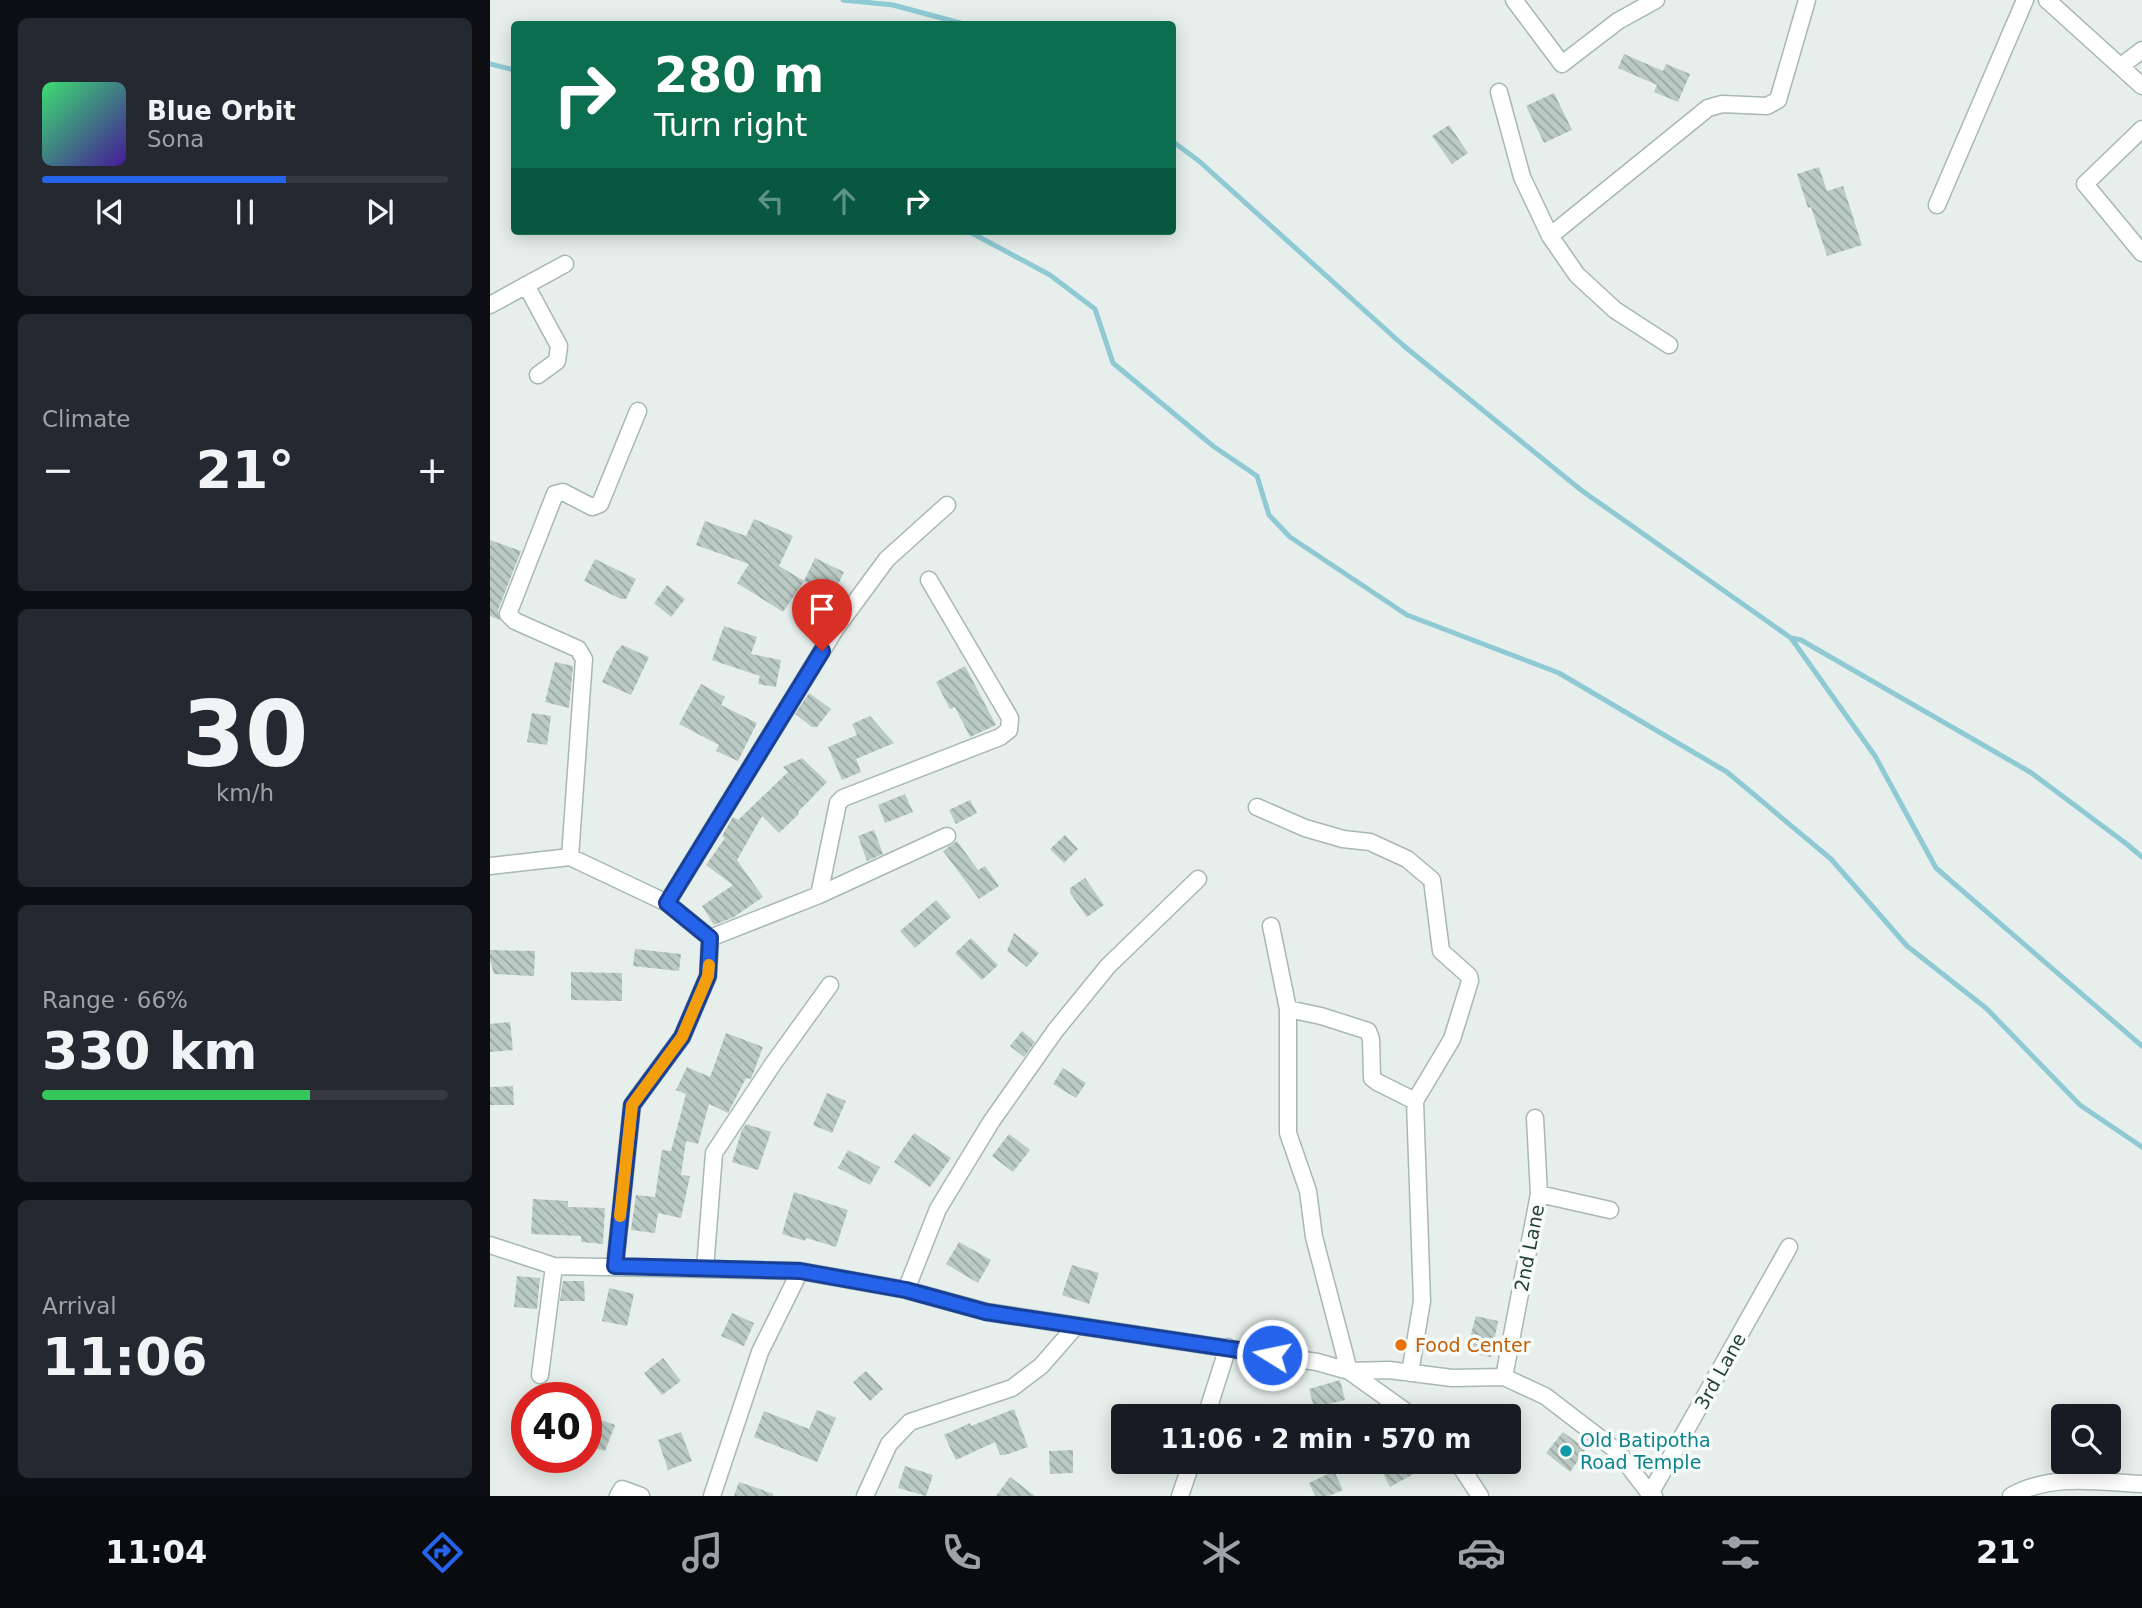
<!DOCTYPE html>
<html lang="en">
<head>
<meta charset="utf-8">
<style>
  body { margin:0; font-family:"DejaVu Sans",sans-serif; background:#242831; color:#f1f3f6; height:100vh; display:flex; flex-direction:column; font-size:26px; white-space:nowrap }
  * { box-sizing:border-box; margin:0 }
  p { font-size:23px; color:#9ea1a6 }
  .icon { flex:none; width:38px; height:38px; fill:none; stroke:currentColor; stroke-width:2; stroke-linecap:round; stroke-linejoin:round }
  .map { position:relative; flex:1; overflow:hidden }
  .drawer { display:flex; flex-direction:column; gap:18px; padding:18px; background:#0d0f14; width:490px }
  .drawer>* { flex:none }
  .hud { position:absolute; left:21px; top:21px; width:665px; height:214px; border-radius:7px; box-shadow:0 4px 18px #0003; background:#0b6e4f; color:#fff; overflow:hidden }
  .fabs { position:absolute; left:1561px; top:1404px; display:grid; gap:14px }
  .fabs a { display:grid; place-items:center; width:70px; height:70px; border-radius:7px; background:#171b24; box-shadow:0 4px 18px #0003; font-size:35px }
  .speed { position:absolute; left:21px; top:1382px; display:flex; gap:14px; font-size:35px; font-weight:700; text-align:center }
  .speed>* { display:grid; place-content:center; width:91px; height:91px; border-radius:50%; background:#171b24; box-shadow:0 4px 18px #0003; line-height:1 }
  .speed .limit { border:10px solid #d22; background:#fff; color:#111 }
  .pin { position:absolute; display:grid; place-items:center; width:60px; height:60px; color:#fff; margin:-72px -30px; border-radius:50% 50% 50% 0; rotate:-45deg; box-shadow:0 0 7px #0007 }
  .pin .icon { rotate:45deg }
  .me { position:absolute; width:77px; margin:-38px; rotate:280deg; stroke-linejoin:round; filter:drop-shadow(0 0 5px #0008) }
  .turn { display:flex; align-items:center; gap:24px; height:147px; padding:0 28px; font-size:32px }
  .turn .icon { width:91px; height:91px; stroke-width:2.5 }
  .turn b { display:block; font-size:49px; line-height:60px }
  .lanes { display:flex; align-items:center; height:66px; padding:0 28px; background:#0003; justify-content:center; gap:35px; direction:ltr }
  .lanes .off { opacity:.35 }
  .big { font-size:52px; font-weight:600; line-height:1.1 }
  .drawer .card { flex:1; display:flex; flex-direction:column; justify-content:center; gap:10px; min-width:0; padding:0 24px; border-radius:10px; background:#242831 }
  .drawer .dial { align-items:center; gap:0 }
  .dial b { font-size:91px; line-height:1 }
  .song { display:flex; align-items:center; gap:21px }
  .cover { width:84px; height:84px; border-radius:10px; background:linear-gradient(135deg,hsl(140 70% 55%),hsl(260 70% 35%)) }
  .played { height:7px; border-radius:4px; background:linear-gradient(90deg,#2563eb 60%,#363941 60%) }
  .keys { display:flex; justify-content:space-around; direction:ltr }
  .heat { display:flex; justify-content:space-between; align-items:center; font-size:38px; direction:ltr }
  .charge { height:10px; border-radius:5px; background:linear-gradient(90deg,#34c759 66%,#363941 0) }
  .trip { position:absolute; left:621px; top:1404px; width:410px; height:70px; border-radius:7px; background:#171b24; box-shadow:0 4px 18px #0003; font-weight:600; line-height:70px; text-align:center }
  .tabs { display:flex; height:112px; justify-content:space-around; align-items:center; background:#090b0e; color:#9ea1a6 }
  .tabs .icon { width:49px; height:49px }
  .tabs .selected { color:#2563eb }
  .tabs b { font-size:32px; color:#f1f3f6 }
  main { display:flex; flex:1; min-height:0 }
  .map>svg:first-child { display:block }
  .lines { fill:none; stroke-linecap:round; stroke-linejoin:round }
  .stream { stroke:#8ec9d4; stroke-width:5 }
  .building { fill:url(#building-back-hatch) }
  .minor-casing { stroke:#a8b8b2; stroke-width:19 }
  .minor { stroke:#fff; stroke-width:16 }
  .route-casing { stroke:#184099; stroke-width:18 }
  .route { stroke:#2563eb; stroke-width:12 }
  .slow { stroke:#f59e0b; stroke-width:12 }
  .food-dot { fill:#e8710a; stroke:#f7fbf9; stroke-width:2.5 }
  .culture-dot { fill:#0f9aa8; stroke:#f7fbf9; stroke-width:2.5 }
  .labels { text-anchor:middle; stroke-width:7; stroke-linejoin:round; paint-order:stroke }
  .street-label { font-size:19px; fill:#24423a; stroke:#f7fbf9 }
  .food-label { font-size:19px; fill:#c56008; stroke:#f7fbf9; text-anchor:start }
  .culture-label { font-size:19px; fill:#0d838f; stroke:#f7fbf9; text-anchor:start }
</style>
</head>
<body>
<main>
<section class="drawer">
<div class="card">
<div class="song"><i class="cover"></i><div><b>Blue Orbit</b><p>Sona</p></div></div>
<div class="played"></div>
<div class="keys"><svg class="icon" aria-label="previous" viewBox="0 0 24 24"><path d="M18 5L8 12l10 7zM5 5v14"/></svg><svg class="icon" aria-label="pause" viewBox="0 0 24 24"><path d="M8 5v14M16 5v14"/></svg><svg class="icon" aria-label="next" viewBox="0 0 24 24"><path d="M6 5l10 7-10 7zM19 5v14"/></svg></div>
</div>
<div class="card"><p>Climate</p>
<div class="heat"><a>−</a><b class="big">21°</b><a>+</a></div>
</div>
<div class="card dial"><b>30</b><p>km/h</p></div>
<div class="card"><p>Range · 66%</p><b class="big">330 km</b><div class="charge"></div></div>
<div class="card"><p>Arrival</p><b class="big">11:06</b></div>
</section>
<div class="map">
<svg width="1652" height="1496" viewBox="0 0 1652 1496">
  <defs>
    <pattern id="building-back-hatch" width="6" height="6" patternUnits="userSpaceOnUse" patternTransform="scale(1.75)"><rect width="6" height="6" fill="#bbcac4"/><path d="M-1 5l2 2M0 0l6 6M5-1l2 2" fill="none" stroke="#98a6a0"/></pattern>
  </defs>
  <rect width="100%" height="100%" fill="#e6efeb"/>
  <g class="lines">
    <path class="stream" d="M353 0 403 5 474 24
      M0 64 24 70
      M682 141 709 161 914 346 1091 490 1301 638 1385 756 1446 868 1652 1046
      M478 231 560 275 605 309 623 363 723 446 767 476 779 515 800 537 917 615 1069 673 1237 772 1341 859 1417 946 1496 1008 1590 1105 1652 1147
      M1301 638 1311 640 1540 772 1638 845 1652 857"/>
  </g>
  <path class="building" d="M1134 54 1173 71 1176 64 1200 74 1188 102 1164 92 1167 85 1128 68Z
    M1064 93 1082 130 1054 143 1036 106Z
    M959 125 978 153 962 164 942 136Z
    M1329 167 1337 191 1353 186 1372 245 1337 256 1321 207 1318 208 1307 174Z
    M264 519 303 536 289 566 314 581 293 612 247 583 259 564 206 545 215 521 256 536Z
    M0 540 31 551 8 610 10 620 0 616Z
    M325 558 354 572 343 595 314 581Z
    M105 559 146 579 136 599H131L94 581Z
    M177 585 195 599 181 617 164 603Z
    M234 626 267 637 261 654 291 660 286 687 268 684 270 676 222 660Z
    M132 645 159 657 141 695 112 682 126 652Z
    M65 662 83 666 79 708 55 702Z
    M475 666 506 725 480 737 465 707 460 709 446 682Z
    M211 684 235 697 231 705 267 723 248 761 226 751 229 745 189 724Z
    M319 693 341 709 327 727H322L305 714Z
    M42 713 61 716 57 745 37 742Z
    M380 716 404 743 366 759 371 772 352 780 338 747 367 735 362 724Z
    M312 758 337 782 308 812 309 814 289 833 272 816 247 860 273 897 244 917 224 925 212 906 243 885 216 865 235 838 232 836 243 817 248 820 298 772 293 767Z
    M415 794 423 812 395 823 388 805Z
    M480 800 487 813 466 824 459 810Z
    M384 830 393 854 377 861 368 836Z
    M575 835 588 849 574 863 560 849Z
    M467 841 488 870 495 866 509 886 489 899 453 851Z
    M595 878 614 905 597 917 580 893V888Z
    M446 900 461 917 425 948 410 931Z
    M524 933 549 953 537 967 517 951Z
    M481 938 508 965 492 980 465 953Z
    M145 949 191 954 189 971 143 966Z
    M0 950 45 951 44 976 4 974 0 960Z
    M81 972 132 973V1001L81 1000Z
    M20 1022 23 1050 0 1052V1024Z
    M532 1031 545 1042 534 1057 520 1046Z
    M236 1033 273 1047 261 1079 256 1078 238 1113 219 1104 208 1144 196 1141 191 1175 200 1176 191 1218 168 1213 165 1233 141 1230 146 1195 165 1197 172 1150 181 1151 196 1094 186 1090 197 1067 220 1077Z
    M573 1068 596 1083 586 1098 563 1084Z
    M23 1086 24 1105H0V1087Z
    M337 1093 356 1101 342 1133 323 1125Z
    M256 1124 281 1132 268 1170 242 1162 252 1130Z
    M424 1133 461 1158 440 1187 404 1162Z
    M519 1134 540 1150 523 1172 502 1156Z
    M358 1150 390 1167 380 1185 348 1168Z
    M304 1192 358 1210 346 1247 316 1238 315 1241 292 1234Z
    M43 1199 78 1201V1207L115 1208 113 1244 91 1242V1236L41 1234Z
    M469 1242 501 1260 488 1283 456 1264Z
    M582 1265 609 1273 599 1304 572 1295Z
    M27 1276 50 1278 47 1309 24 1307Z
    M73 1281H94L95 1301H70Z
    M119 1288 144 1294 137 1326 112 1321Z
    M242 1313 264 1323 254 1346 231 1336Z
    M986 1316 1008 1321 1001 1357 976 1352Z
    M173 1358 191 1381 172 1395 154 1373Z
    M376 1371 393 1389 380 1401 363 1382Z
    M850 1380 855 1400 824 1408 819 1389Z
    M524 1409 538 1447 515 1455H510L505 1442 466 1460 454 1435 480 1423 481 1426Z
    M327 1410 346 1418 327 1462 264 1437 274 1411 319 1429Z
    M96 1415 125 1425 115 1451 96 1445Z
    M191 1432 202 1461 178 1470 168 1440Z
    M1073 1432 1096 1449 1080 1472 1056 1453Z
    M583 1450V1473L560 1474 559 1451Z
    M910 1461H947L900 1487 892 1471Z
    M415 1466 443 1475 436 1496 408 1488Z
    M844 1471 853 1490 839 1496H825L819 1483Z
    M520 1477 545 1496H506Z
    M249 1482 284 1494 283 1496H244Z"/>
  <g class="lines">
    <g class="minor-casing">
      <path id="minor" d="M1024 0 1072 64 1128 21 1166 0
        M1557 0 1652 86
        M1631 66 1652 50
        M1009 92 1032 177 1060 236 1087 275 1125 310 1179 345
        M1652 129 1595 184 1652 253
        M1447 205 1535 0
        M1060 236 1218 108 1232 104 1277 106 1288 100 1317 0
        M36 285 69 346 67 361 48 375
        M0 305 75 264
        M767 807 815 828 853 839 880 842 917 859 942 880 951 951 979 976 980 981 962 1039 925 1101
        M80 857 94 659 88 649 25 621 18 614 65 494 73 492 102 507 110 504 148 411
        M0 866 80 857 177 903 220 938
        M329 895 457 836
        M177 903 346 628 397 559 457 505
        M781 926 798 1009V1133L818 1191 824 1237 859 1371 899 1370 962 1378 1014 1377 1055 1396 1127 1451 1160 1494 1164 1496
        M220 938 329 895 348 803 353 798 510 737 519 730 520 718 439 580
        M798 1009 831 1016 878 1031 881 1039 882 1078 887 1082 925 1101 932 1301 920 1373
        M1049 1194 1120 1210
        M0 1245 64 1266 310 1271 416 1290 497 1312 827 1362 859 1371 922 1416
        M125 1266 142 1105 192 1037 218 976 220 938
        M215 1269 224 1153 283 1064 340 985
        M416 1290 448 1209 501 1122 565 1031 618 966 708 879
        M50 1375 64 1266
        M1014 1377 1049 1194 1045 1118
        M716 1416 738 1347
        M967 1461 990 1496
        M1160 1494 1299 1247
        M128 1496 132 1489 151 1496
        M222 1496 270 1352 310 1271
        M375 1496 399 1444 420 1422 522 1388 551 1366 586 1326
        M690 1496 702 1461
        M1521 1496C1562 1473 1608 1482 1652 1484"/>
    </g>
    <use href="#minor" class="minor"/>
  </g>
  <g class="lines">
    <g class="route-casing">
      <path id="route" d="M332 651 177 903 220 938 218 976 192 1037 142 1105 125 1266 310 1271 416 1290 496 1312 782 1355"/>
    </g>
    <use href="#route" class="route"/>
    <path class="slow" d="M130 1216 142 1105 192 1037 218 976 219 965"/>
  </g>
  <circle class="food-dot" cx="911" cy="1345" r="7"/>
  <circle class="culture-dot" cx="1076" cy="1451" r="7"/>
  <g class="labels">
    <g class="street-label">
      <text transform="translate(1039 1248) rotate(-79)" y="7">2nd Lane</text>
      <text transform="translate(1230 1371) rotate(-61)" y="7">3rd Lane</text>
    </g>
    <g class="food-label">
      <text x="925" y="1352">Food Center</text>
    </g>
    <g class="culture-label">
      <text x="1090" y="1447">Old Batipotha<tspan x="1090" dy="22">Road Temple</tspan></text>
    </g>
  </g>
</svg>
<div class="fabs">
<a><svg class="icon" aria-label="search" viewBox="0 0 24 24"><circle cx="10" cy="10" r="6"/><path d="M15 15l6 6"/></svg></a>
</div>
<div class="speed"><div class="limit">40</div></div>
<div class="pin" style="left:332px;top:651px;background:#d93025"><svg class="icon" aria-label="arrive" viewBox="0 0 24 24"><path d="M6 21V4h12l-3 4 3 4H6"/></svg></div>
<svg class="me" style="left:782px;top:1355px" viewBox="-20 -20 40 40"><circle r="17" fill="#2563eb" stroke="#fff" stroke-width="3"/><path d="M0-11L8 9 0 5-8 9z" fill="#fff"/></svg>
<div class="trip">11:06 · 2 min · 570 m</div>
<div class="hud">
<div class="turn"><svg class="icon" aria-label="right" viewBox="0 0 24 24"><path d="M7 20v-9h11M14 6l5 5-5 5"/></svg><div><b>280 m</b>Turn right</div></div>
<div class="lanes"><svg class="icon off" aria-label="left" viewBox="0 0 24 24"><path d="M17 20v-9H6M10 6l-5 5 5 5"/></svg><svg class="icon off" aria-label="ahead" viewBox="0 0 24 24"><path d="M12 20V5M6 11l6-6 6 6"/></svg><svg class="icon" aria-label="right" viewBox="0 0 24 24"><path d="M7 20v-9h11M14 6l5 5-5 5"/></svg></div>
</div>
</div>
</main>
<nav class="tabs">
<b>11:04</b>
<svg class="icon selected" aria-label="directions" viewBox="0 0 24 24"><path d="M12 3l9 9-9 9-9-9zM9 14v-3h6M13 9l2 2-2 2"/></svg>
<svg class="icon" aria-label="music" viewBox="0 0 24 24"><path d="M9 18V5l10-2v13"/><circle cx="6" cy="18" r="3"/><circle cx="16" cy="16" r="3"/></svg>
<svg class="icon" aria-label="phone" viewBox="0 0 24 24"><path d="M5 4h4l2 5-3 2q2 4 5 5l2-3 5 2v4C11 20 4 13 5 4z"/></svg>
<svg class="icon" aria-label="climate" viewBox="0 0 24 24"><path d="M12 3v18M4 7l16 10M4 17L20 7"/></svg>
<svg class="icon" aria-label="car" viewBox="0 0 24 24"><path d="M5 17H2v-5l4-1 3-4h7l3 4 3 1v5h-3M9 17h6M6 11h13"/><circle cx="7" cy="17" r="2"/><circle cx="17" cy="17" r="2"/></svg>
<svg class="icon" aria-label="filters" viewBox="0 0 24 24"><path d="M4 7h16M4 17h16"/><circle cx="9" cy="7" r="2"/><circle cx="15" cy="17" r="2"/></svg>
<b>21°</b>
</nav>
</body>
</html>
